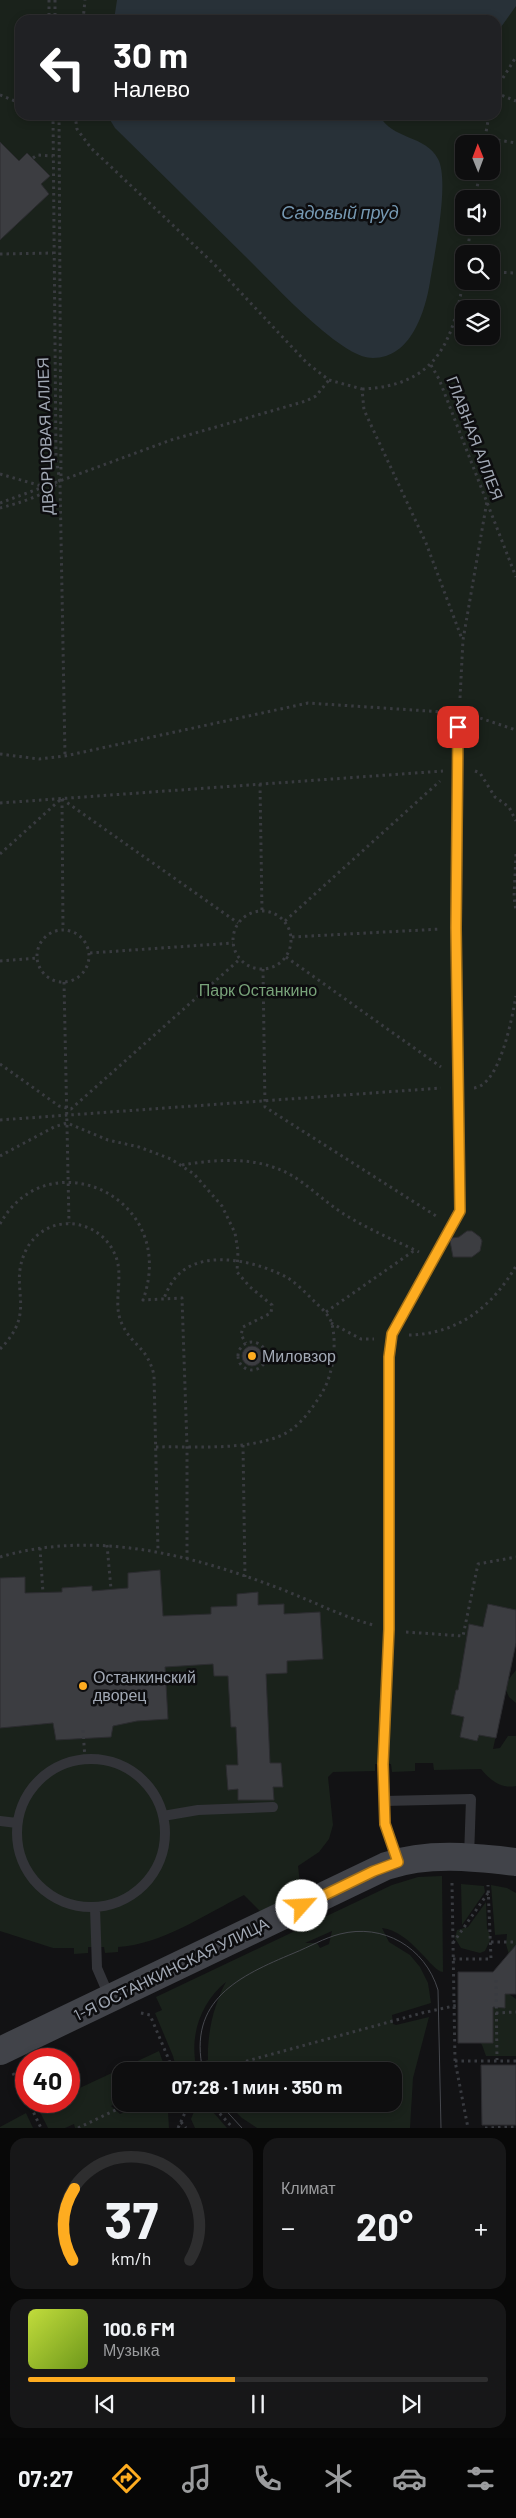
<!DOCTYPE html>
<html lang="ru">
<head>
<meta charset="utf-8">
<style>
  body { margin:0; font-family:Barlow,sans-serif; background:#171718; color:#f1f3f6; height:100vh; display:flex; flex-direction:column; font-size:19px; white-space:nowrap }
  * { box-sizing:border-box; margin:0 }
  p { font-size:16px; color:#9b9c9e }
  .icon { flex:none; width:28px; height:28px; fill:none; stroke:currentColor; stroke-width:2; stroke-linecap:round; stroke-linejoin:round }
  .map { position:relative; height:2128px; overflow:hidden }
  .drawer { display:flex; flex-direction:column; gap:10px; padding:10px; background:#080808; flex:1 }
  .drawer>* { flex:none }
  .hud { position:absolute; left:15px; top:15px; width:486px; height:105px; border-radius:15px; box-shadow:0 2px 8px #0003,0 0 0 1px #2e2e2f; background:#202124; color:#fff; overflow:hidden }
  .needle { width:32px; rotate:359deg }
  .tools { position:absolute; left:455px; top:135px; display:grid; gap:10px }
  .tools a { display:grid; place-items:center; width:45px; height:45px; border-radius:10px; background:#0e0e0f; box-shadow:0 2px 8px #0003,0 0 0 1px #2e2e2f; font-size:25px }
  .speed { position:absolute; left:15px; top:2048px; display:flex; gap:10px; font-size:25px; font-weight:700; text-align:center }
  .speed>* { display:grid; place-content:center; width:65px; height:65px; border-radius:50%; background:#0e0e0f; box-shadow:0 2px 8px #0003,0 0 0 1px #2e2e2f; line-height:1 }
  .speed .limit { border:8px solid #d22; background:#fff; color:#111 }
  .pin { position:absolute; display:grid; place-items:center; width:42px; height:42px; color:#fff; margin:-21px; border-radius:10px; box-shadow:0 2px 8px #0006 }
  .me { position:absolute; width:55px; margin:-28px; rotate:64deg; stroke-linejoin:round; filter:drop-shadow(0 0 4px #0008) }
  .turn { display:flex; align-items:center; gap:18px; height:105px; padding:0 15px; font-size:22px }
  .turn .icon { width:65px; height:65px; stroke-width:2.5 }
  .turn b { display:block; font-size:35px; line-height:42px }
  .big { font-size:38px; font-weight:700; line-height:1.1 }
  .drawer .tile { flex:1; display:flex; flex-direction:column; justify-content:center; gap:8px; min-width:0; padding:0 18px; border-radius:15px; background:#171718 }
  .drawer .dial { align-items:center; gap:0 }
  .dial svg { height:130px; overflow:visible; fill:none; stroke:#2e2e2f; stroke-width:7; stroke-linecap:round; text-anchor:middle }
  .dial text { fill:#f1f3f6; stroke:none }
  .song { display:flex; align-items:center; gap:15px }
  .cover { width:60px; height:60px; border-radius:8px; background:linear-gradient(135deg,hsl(70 70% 55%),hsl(80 70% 35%)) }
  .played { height:5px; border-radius:2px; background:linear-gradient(90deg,#feac20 45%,#2e2e2f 45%) }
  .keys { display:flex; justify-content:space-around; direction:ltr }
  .heat { display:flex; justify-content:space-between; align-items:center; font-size:28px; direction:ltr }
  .drawer .tiles { flex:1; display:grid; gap:10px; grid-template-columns:1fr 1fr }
  .tile:last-child { grid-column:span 2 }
  .trip { position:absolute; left:112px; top:2062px; width:290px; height:50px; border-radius:15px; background:#0e0e0f; box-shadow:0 2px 8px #0003,0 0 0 1px #2e2e2f; font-weight:700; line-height:50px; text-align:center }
  .tabs { display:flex; height:80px; justify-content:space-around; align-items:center; background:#060606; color:#9b9c9e }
  .tabs .icon { width:35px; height:35px }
  .tabs .active { color:#feac20 }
  .tabs b { font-size:22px; color:#f1f3f6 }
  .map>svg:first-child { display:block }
  .green { fill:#1a221b; fill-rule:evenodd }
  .water { fill:#283138 }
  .building { fill:#3c3d41; stroke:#2c2c30 }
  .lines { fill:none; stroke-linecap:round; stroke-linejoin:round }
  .path { stroke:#393b40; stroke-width:3; stroke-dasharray:2.5 4; stroke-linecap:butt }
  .lane { stroke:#333439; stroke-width:10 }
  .secondary { stroke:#414349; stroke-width:28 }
  .tram { stroke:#46484e; stroke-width:1 }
  .route-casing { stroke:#a57015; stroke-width:12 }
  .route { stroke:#feac20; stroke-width:9 }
  .poi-dot { fill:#feac20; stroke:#0d0d0f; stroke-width:2 }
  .labels { text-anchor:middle; stroke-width:5; stroke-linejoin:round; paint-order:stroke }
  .street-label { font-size:16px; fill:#a2a9b5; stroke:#0d0d0f }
  .park-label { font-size:16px; fill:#78a279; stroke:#0d0d0f }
  .poi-label { font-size:16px; fill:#a2a9b5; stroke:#0d0d0f; text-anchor:start }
  .water-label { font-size:18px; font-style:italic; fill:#7699b3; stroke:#0d0d0f }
</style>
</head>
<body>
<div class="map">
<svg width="516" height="2128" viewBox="0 0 516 2128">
  <rect width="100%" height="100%" fill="#121214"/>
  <path class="green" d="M0 0H516V1643L509 1679 516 1670V1703L509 1697 506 1690 493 1749 500 1748 508 1736H516V1786C501 1789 490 1780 481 1769L434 1770 433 1763H415V1771L392 1772 391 1764H375V1771L333 1772 328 1777 333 1825 329 1839 319 1852 298 1866 300 1884 297 1894 263 1914 244 1895C206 1914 160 1945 118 1947V1952L105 1953 104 1947H88V1953L74 1954V1948H53L0 1931ZM20 20H496V115H20ZM464 144H491V171H464ZM464 199H491V226H464ZM464 254H491V281H464ZM464 309H491V336H464Z
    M442 1876 443 1972C432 1972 411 1931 382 1928L389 1942 410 1955 420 1967 428 1983 431 2003 392 2015 393 2024 396 2025 429 2017 413 2078 410 2128H257L242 2118 228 2104H394V2071H207L205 2061 208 2060C207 2033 214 2004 226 1982 199 2004 189 2038 197 2071H177L173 2056 155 2013 162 2010 156 1997 392 1885 418 1877ZM332 1931 329 1944 320 1948 317 1943H305Z
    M461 1884 484 1886 485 1892 462 1925Z
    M491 1885 507 1888 516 1893V1981L506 1944 507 1934 495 1935Z
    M486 1902 487 1928 491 1938 485 1951 480 1953 461 1948 455 1938 457 1930 468 1927Z
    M502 1985 509 1994 516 1999V2056H486L482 2045 473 2033Z
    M159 2051 166 2071H121V2101L111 2106 120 2114 142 2104H159L168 2112 169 2128H75L74 2124 65 2128H48L38 2108 52 2101H69V2093Z
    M197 2104H206L227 2128H195L191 2119Z
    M26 2113 33 2128H0V2127Z"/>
  <path class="water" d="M117 0H516V6L496 34V20H114Z
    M107 115H379C392 140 426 135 438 159 450 181 434 256 430 282 425 312 411 358 373 358 359 358 344 347 333 339 302 315 275 286 247 258 203 215 159 171 115 128Z"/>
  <path class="building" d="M0 142 19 161 27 153 50 176 41 184 49 194 0 240Z
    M467 1231H472L480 1237 482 1241 480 1251 472 1257H453L450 1241 452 1238 459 1237Z
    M242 1356a10 10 0 1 1 20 0a10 10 0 1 1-20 0Z
    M160 1570 163 1616 211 1614V1607L237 1606V1594L258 1592V1605L284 1604V1614L320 1612 323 1659 287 1661V1673L266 1674 270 1763H281L283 1787H273L274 1800H238V1789L228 1790 226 1765H238L236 1727H231L228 1676H214L213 1664 165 1667 168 1719 137 1721 113 1726 111 1737 56 1740 53 1723 0 1728V1578L25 1577V1593L62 1592V1588L92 1586V1591L128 1588V1573Z
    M488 1604 516 1610V1643L496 1738 479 1735 477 1741 460 1737 464 1717 451 1714 456 1690H458L469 1624 483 1627Z
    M516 1945V1994H505V2008L493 2007V2043H458V1972H493Z
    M481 2065H516V2125H482Z"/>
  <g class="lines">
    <path class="path" d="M49 0V20
      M55 0V20
      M83 20 85 0
      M496 89 516 57
      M496 93 516 101
      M0 95 20 103
      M47 115 75 116
      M53 115 56 458 60 482 65 756
      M75 115 77 129 91 148 213 263 307 363 329 380 362 389 364 410 426 543 462 639
      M485 138 516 143
      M484 144 489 115
      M33 158 37 155 53 156
      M475 199 480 171
      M0 254 53 253
      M467 254 471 226
      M491 272 516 273
      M431 365 439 379 516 577
      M362 389C437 386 454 341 464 275
      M0 474 45 487
      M0 503 171 440 306 401 316 396 329 380
      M0 508C15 504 57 493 61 477L59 115
      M460 698 463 640 487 501
      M474 716 516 730
      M0 754 39 759 65 756 308 703 443 712
      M475 771 480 773 495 797 509 807 516 821
      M260 784 262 911
      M62 799 238 923
      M62 799 63 929
      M0 803 443 771
      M0 854 61 799
      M516 854 514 897 516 911
      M233 940a29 29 0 1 1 58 0a29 29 0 1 1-58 0Z
      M285 921 440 781
      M37 956a26 26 0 1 1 52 0a26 26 0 1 1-52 0Z
      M292 937 441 929
      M90 953 233 943
      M286 957 441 1067
      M0 961 37 958
      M263 969 265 1107 436 1216
      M64 982 69 1223
      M0 1064 59 1106 71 1109 240 959
      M474 1088C500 1085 512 1018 516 996
      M0 1120 441 1088
      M0 1156 54 1127 67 1123 108 1140 139 1147 171 1159 194 1174 222 1206 235 1233 238 1251 237 1272 250 1287 272 1305 271 1313 243 1327 241 1335 246 1343
      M182 1165C219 1159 257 1156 291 1175 311 1187 327 1204 347 1216 370 1230 394 1240 419 1252
      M0 1224C47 1138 180 1196 143 1300L182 1298 187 1446V1559
      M326 1312 415 1250
      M331 1323 361 1339H374
      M409 1335C458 1334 492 1307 516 1266
      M238 1356a14 14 0 1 1 28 0a14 14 0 1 1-28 0Z
      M0 1349C39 1310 7 1289 26 1250 46 1211 101 1217 116 1257 124 1278 112 1304 122 1324 132 1346 147 1346 154 1375L158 1551
      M243 1445 245 1577
      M156 1447C195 1446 242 1451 280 1436 299 1428 311 1410 322 1393 333 1374 337 1346 332 1324 329 1314 320 1307 313 1300 305 1292 297 1284 288 1278 259 1262 207 1249 180 1273 172 1280 168 1289 164 1298
      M107 1545 111 1589
      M40 1548 43 1593
      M0 1557C95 1529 192 1555 281 1589 312 1601 341 1616 373 1625
      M406 1632 463 1636 478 1564 516 1557
      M83 1730 85 1759
      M452 1883 455 2061 468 2128
      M491 1942H516
      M453 1943 488 1893
      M453 1959H491L488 1885
      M496 1980 497 2060
      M141 2013 150 2015 169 2060 172 2071
      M496 2013 516 2012
      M455 2061H516
      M222 2071 247 2061 422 2013 458 2005
      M13 2073 26 2098
      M28 2101 41 2128
      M211 2104 233 2128
      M181 2122 186 2128
      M78 2128 128 2104
      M178 2128 189 2104
      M485 2128 516 2127"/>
    <path class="lane" d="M17 1833a74 74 0 1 1 148 0a74 74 0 1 1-148 0Z
      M384 1801 471 1799 469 1857
      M163 1816 198 1810 273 1807
      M0 1821 17 1823
      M398 1861 385 1823 383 1764 389 1629V1357L392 1334 459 1211 457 928 459 713
      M95 1907 97 1968 110 1998"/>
    <path class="secondary" d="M0 2051 386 1866C429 1852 472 1857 516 1862"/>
    <path class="tram" d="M203 2071C187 2000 239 1976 294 1953 309 1947 324 1938 340 1934 383 1923 425 1947 438 1990L441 2128
      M220 2104 242 2128"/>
  </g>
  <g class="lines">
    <g class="route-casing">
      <path id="route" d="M302 1906 374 1871 398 1862 385 1824 383 1764 389 1629V1357L392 1334 460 1211 456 928 458 727"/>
    </g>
    <use href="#route" class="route"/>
  </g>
  <g class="poi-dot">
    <circle cx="252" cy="1356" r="5"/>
    <circle cx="83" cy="1686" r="5"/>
  </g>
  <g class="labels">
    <g class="street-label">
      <text transform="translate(45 436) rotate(-92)" y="6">ДВОРЦОВАЯ АЛЛЕЯ</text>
      <text transform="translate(475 438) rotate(69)" y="6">ГЛАВНАЯ АЛЛЕЯ</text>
      <text transform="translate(171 1969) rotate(-26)" y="6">1-Я ОСТАНКИНСКАЯ УЛИЦА</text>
    </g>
    <g class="park-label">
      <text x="258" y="996">Парк Останкино</text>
    </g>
    <g class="poi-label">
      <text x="262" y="1362">Миловзор</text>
      <text x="93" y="1683">Останкинский<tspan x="93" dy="18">дворец</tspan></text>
    </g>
    <g class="water-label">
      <text x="340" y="219">Садовый пруд</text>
    </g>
  </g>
</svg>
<div class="tools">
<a><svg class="needle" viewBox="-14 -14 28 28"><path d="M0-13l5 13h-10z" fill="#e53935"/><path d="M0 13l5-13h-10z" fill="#9b9c9e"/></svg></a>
<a><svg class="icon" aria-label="sound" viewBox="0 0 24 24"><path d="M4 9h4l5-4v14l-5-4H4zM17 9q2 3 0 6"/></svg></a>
<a><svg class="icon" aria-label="search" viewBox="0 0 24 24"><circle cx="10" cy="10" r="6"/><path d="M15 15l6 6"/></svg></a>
<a><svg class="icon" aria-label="layers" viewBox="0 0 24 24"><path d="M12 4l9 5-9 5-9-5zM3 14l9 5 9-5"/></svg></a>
</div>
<div class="speed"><div class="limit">40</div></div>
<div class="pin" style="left:458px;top:727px;background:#d93025"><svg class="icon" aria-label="arrive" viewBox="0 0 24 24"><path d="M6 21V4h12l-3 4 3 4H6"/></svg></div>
<svg class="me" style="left:302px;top:1906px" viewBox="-20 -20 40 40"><circle r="19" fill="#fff"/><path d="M0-13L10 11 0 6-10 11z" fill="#feac20"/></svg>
<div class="trip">07:28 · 1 мин · 350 m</div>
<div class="hud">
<div class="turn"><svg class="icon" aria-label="left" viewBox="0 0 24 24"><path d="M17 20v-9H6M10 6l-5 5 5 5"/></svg><div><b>30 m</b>Налево</div></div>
</div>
</div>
<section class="drawer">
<div class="tiles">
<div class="tile dial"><svg viewBox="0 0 100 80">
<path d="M14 69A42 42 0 1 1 86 69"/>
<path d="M14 69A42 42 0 0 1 15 25" stroke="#feac20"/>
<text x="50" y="56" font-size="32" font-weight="700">37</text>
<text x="50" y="72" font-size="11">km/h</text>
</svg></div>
<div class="tile"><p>Климат</p>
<div class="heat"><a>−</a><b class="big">20°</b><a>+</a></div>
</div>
<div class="tile">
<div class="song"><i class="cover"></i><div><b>100.6 FM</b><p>Музыка</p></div></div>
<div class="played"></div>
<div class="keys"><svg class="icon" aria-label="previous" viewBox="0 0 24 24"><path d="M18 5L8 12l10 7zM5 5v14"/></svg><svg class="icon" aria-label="pause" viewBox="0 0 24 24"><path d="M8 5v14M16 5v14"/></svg><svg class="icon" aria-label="next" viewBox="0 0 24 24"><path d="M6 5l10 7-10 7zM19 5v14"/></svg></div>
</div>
</div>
</section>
<nav class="tabs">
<b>07:27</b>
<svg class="icon active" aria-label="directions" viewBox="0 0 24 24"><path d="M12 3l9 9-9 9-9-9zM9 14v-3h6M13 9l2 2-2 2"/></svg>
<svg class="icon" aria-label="music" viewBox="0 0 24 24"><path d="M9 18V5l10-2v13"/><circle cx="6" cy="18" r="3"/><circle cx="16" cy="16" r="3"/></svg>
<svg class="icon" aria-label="phone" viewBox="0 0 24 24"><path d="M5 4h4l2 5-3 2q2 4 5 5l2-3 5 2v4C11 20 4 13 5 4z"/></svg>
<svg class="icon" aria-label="climate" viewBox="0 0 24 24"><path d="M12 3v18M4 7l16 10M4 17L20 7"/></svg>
<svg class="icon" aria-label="car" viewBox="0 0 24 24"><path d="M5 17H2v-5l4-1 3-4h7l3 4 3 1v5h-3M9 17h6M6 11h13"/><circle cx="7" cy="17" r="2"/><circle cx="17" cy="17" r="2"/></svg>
<svg class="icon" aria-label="filters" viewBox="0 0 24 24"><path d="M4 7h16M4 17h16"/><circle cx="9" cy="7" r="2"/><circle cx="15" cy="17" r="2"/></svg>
</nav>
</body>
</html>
